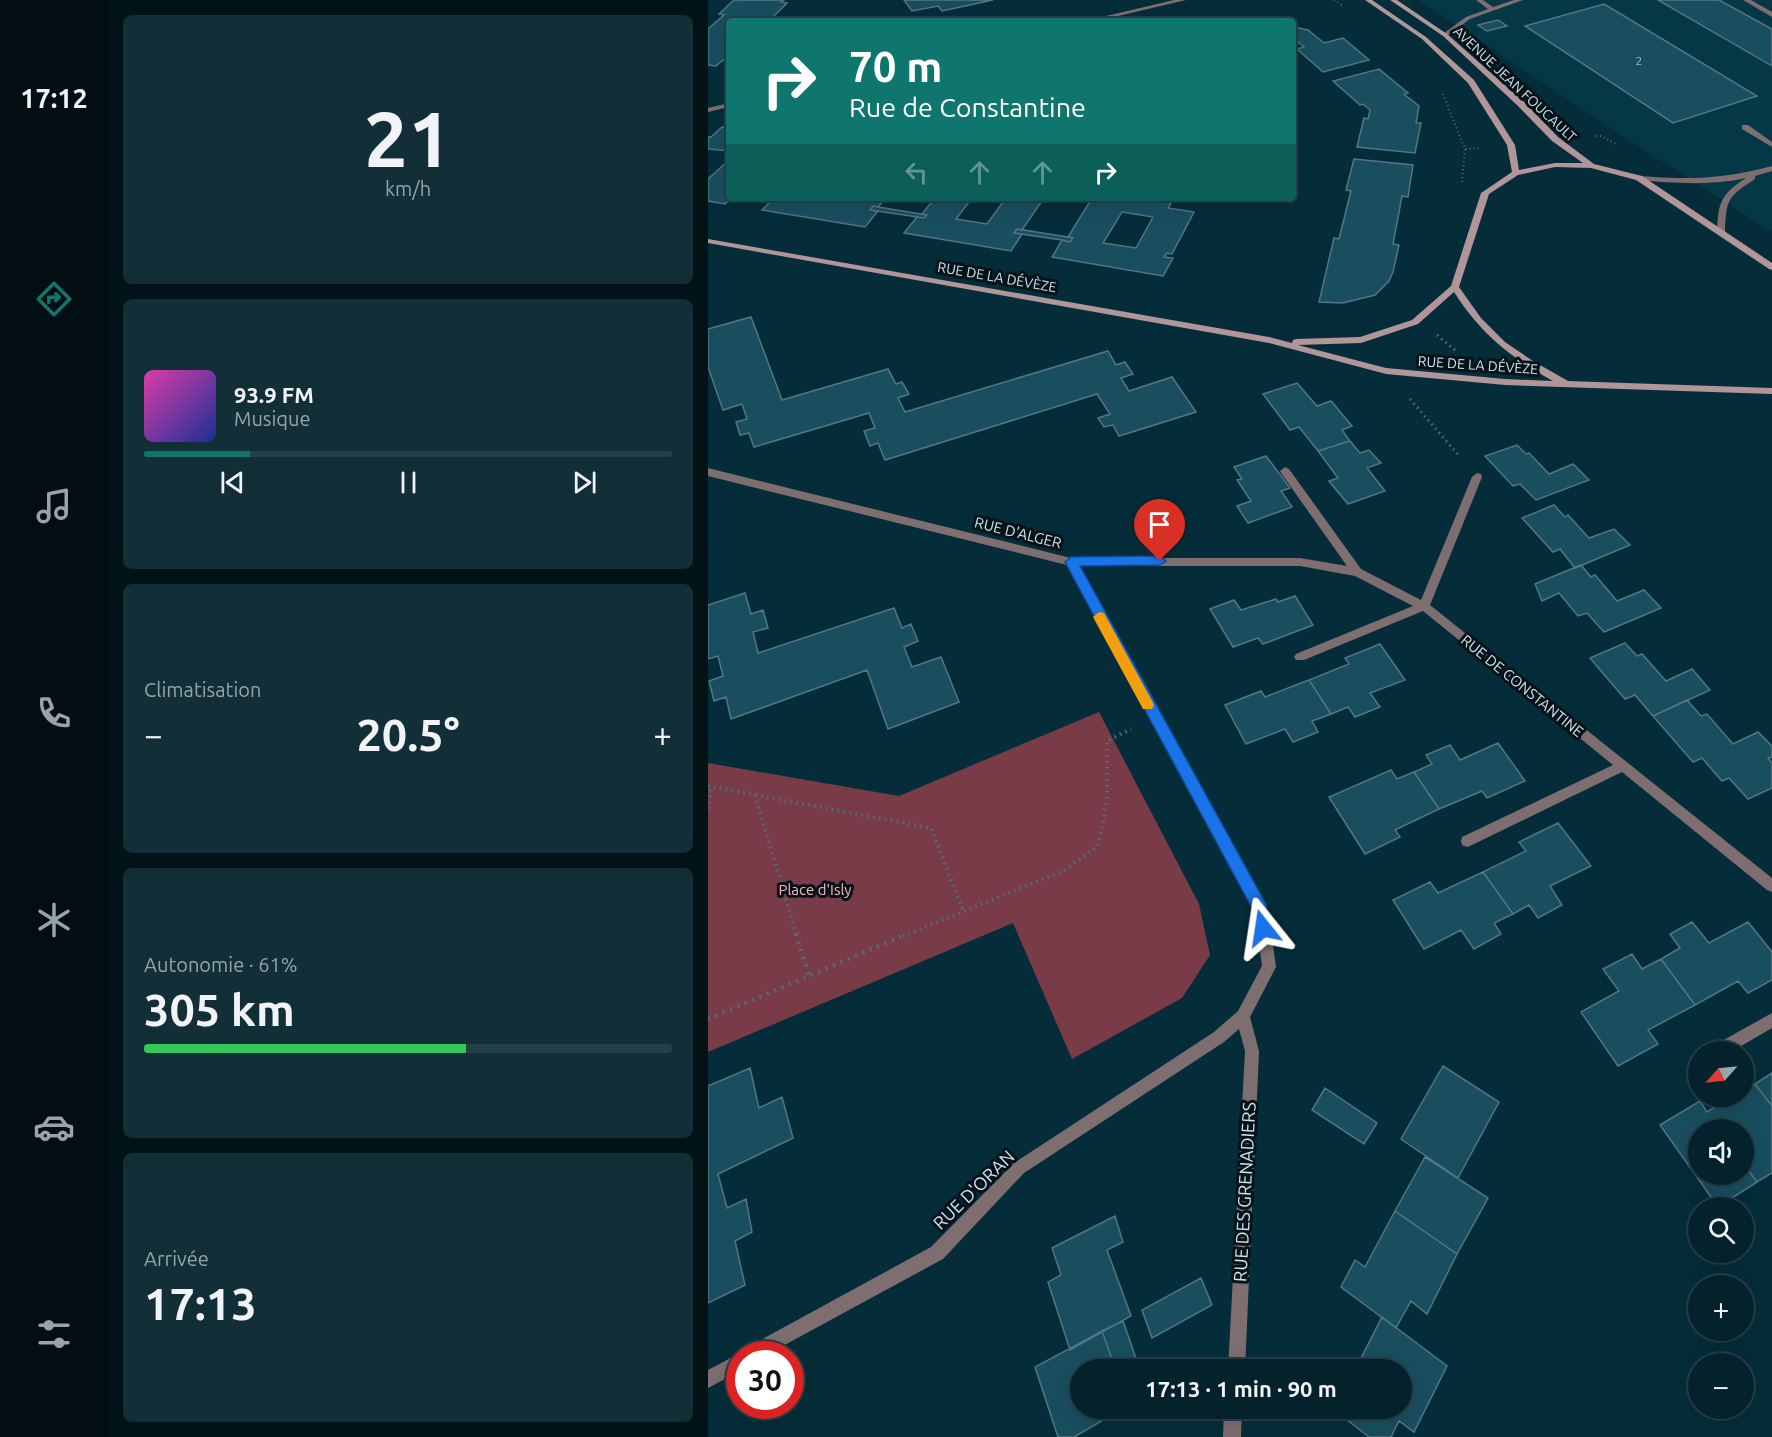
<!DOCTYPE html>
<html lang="fr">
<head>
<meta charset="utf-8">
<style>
  body { margin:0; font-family:Ubuntu,sans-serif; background:#122f37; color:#f1f3f6; height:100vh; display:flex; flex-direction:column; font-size:22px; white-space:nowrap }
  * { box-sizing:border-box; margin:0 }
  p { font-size:20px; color:#97a4a9 }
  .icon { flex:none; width:33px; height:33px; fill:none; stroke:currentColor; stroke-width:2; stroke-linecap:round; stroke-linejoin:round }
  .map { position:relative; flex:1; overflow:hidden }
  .drawer { display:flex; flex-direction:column; gap:15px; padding:15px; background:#021318; width:600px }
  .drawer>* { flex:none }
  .guide { position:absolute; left:18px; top:18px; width:570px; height:183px; border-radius:6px; box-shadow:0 6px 24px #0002,0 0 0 2px #253f47; background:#0f766e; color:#fff; overflow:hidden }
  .needle { width:39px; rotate:243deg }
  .fabs { position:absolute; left:980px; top:1041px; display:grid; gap:12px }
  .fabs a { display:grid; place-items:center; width:66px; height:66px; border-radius:50%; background:#04222b; box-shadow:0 6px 24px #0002,0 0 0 2px #253f47; font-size:30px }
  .speed { position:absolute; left:18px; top:1341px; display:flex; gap:12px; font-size:30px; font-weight:700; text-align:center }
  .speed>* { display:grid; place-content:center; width:78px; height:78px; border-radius:50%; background:#04222b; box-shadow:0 6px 24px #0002,0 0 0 2px #253f47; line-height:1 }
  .speed .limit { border:9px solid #d22; background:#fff; color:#111 }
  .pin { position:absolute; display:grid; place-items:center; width:51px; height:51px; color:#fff; margin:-62px -26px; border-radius:50% 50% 50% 0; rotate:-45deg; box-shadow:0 0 6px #0007 }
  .pin .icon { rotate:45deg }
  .me { position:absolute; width:66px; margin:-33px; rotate:345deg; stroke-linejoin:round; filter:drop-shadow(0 0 4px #0008) }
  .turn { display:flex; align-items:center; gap:21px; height:126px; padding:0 24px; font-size:27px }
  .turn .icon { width:78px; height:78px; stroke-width:2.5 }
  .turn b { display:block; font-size:42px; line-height:51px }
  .lanes { display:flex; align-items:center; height:57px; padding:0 24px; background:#0003; justify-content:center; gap:30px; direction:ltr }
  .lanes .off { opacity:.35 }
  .big { font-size:45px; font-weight:700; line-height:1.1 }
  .drawer .tile { flex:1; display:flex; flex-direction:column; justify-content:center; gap:9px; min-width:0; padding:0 21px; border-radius:9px; background:#122f37 }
  .drawer .dial { align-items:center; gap:0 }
  .dial b { font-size:78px; line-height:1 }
  .song { display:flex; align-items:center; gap:18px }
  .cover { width:72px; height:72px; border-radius:9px; background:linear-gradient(135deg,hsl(320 70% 55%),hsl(230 70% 35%)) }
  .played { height:6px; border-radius:3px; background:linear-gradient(90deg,#0f766e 20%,#253f47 20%) }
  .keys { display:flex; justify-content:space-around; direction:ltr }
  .heat { display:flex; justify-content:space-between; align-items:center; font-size:33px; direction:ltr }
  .charge { height:9px; border-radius:4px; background:linear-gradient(90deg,#34c759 61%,#253f47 0) }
  .trip { position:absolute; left:362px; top:1359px; width:342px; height:60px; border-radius:30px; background:#04222b; box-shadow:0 6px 24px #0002,0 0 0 2px #253f47; font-weight:700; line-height:60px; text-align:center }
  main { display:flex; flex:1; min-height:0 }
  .dock { display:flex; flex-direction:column; width:108px; justify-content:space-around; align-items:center; background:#020e11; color:#97a4a9 }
  .dock .icon { width:42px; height:42px }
  .dock .current { color:#0f766e }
  .dock b { font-size:27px; color:#f1f3f6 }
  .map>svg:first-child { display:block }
  .built { fill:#043847 }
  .green { fill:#783b47 }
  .building { fill:#194e5f; stroke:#517684; stroke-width:1.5; fill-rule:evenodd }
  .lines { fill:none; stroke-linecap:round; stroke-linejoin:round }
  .path-far3 { stroke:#4f707a; stroke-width:2; stroke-dasharray:1 3; stroke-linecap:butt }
  .path-far2 { stroke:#4f707a; stroke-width:3; stroke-dasharray:1.5 4; stroke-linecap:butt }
  .path-far1 { stroke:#4f707a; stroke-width:4; stroke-dasharray:1.5 4.5; stroke-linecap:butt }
  .path { stroke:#4f707a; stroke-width:4.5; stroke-dasharray:2 6; stroke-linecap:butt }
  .lane { fill:#7e6e70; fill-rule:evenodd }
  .street { fill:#7e6e70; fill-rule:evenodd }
  .secondary { fill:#b09599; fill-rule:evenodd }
  .route { fill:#1a73e8; stroke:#114b97; stroke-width:1.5 }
  .slow { fill:#f59e0b }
  .labels { text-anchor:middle; stroke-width:6; stroke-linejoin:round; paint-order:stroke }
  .number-label { font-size:12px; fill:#a2bec8 }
  .far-street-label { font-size:14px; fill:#cfe3eb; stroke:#051319 }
  .street-label { font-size:15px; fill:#cfe3eb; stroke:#051319 }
  .park-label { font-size:15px; fill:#fbb8c2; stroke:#051319 }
  .near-street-label { font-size:18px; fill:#cfe3eb; stroke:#051319 }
</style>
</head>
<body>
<main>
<nav class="dock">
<b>17:12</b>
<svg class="icon current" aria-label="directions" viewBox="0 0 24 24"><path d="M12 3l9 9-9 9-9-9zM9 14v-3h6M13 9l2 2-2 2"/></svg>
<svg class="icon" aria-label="music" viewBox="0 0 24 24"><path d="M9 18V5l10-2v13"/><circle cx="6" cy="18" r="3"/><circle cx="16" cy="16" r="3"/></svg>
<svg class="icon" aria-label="phone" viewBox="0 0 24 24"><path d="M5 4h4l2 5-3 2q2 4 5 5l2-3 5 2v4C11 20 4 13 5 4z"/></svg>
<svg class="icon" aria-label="climate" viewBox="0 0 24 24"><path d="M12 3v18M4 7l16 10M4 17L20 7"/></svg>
<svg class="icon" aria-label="car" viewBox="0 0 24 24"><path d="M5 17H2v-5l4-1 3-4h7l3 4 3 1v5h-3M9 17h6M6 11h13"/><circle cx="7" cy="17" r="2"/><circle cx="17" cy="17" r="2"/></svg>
<svg class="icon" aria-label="filters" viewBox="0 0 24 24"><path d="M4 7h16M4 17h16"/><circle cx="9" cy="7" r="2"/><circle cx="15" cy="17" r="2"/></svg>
</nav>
<section class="drawer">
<div class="tile dial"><b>21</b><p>km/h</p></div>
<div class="tile">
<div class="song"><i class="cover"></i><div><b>93.9 FM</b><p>Musique</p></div></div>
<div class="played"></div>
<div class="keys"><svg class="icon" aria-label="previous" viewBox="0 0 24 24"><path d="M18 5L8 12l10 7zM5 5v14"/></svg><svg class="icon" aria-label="pause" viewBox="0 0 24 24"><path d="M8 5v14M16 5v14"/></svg><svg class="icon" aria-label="next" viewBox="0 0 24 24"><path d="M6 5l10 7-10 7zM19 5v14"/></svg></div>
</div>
<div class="tile"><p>Climatisation</p>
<div class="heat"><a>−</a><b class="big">20.5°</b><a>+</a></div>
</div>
<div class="tile"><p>Autonomie · 61%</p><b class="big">305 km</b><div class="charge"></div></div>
<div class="tile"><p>Arrivée</p><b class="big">17:13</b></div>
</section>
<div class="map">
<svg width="1064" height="1437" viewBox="0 0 1064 1437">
  <rect width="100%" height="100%" fill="#052d39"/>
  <path class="built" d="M711 0H1064V232L944 155Z"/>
  <path class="green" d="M391 712 491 904 502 955 474 998 364 1059 305 923 0 1052V763L191 796Z"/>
  <path class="building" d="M26 0H76L73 2 79 3 61 21H21V61L15 60 8 66 0 65V29L16 15 11 14Z
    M196 0H285L234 11 230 6 204 11Z
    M950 0H1011L1064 29V66Z
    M896 4 1049 96 965 123 817 26Z
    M790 20 799 26 779 31 770 25Z
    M585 27 600 30 616 43 635 38 661 60 615 72 589 49 596 47 585 38Z
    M671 69 700 93 696 94 711 106 708 123H713L707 153 649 147 656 118 660 119 662 110 655 104 652 105 625 81Z
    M14 127 21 128V151L0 149V137H3Z
    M646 159 705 165 700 197 694 196 685 244 691 245 685 272 681 281 667 295 635 303 611 302 626 238 631 239 643 191 638 190Z
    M21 160V198H23L17 204 0 201V179Z
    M66 198H116L137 201 140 198H178L170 207 165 206 162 210 170 211 157 227 54 210Z
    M227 198H264L248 219 279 224 298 198H336L314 230 309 229 306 233 314 234 303 251 196 233 209 217 216 218 219 215 214 214Z
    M384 198H466L460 208 486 212 464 254 459 253 456 257 465 258 455 276 344 257 354 240 362 242 365 238 360 237ZM414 212 445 217 428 248 395 243Z
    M165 206 170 207 219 215 216 218 162 210Z
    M309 229 360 237 365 238 362 242 354 240 306 233Z
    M43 317 74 400 180 369 188 384 194 382 201 394 190 398 197 412 400 351 408 365 417 362 425 374 413 378 421 391 464 377 488 412 411 436 405 425 396 427 390 418 402 414 389 394 177 460 170 443 162 446 156 431 167 428 161 413 46 447 41 433 32 435 28 422 39 419 34 404 15 410 0 367V329Z
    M589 383 609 406 623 401 644 426 634 430 642 441 610 451 591 427 582 430 555 394Z
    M642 441 652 453 661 450 673 463 659 468 677 491 640 504 621 481 630 478 610 451Z
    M809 445 818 454 821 453 841 474 865 464 881 480 828 500 812 484 805 486 777 456Z
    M558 456 582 488 573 491 584 507 540 523 529 506 543 501 529 480 534 479 526 467Z
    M846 505 857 517 860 515 881 538 906 529 922 545 867 568 852 549 845 552 814 518Z
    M873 565 883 577 887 575 909 601 936 590 953 608 896 632 879 613 870 616 851 593 834 601 827 584Z
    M37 593 43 614 55 610 60 628 45 632 50 653 186 608 194 628 203 624 210 641 196 647 204 667 233 657 251 702 180 729 159 670 23 719 18 697 6 701 1 681 15 676 10 656 0 659V605Z
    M587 596 605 625 555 644 550 638 525 647 502 609 526 600 533 610 568 599 570 602Z
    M917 643 929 656 934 654 958 681 984 669 1002 690 945 716 927 695 917 699 882 658Z
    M672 644 697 680 662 693 672 707 647 717 640 707 623 714 601 680 641 664 637 658Z
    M601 680 623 714 604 721 610 732 585 742 577 729 538 744 517 705 553 691 557 697Z
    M979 700 993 716 999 714 1025 744 1050 732 1064 746V757L1060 758 1064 763V788L1040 799 1021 778 1014 781 994 758 985 762 945 716Z
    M790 743 817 781 779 798 774 791 731 809 706 772 724 764 718 755 742 745 752 760Z
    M683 770 689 779 706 772 731 809 687 830 692 837 657 854 621 797Z
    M850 823 883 866 842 886 854 905 830 918 821 905 805 914 775 872 818 851 811 842Z
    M775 872 805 914 786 923 793 934 766 949 753 930 716 949 685 900 722 882 730 893Z
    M984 922 1001 943 1040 922 1064 952V980L1040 993 1030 981 987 1005 953 959 972 948 962 934Z
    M924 954 934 969 953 959 987 1005 940 1030 950 1044 910 1066 873 1012 911 991 895 969Z
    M735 1066 791 1102 750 1178 693 1139Z
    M42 1068 51 1108 74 1097 85 1138 10 1174 19 1208 38 1199 44 1232 27 1241 37 1285 0 1303V1086Z
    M1064 1073V1106L1047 1084Z
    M1047 1084 1064 1106V1173L1049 1182 1035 1163V1130H990V1174H1007L993 1183 952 1125 992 1101 999 1112 1025 1096H1035V1091Z
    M617 1088 669 1123 656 1144 604 1110Z
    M717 1157 780 1198 749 1254 687 1211Z
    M1035 1163 1049 1182 1010 1207 993 1183 1007 1174H1035Z
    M687 1211 749 1254 719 1314 703 1301 688 1328 633 1287 647 1260 657 1267Z
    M407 1216 415 1242 399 1250 423 1316 362 1350 340 1282 353 1275 344 1248Z
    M493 1278 504 1305 444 1338 434 1310Z
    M674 1317 739 1366 706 1432 691 1421 683 1437H661L624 1408H693V1370H647Z
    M415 1321 432 1370H408L394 1331Z
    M394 1331 408 1370H372V1408H416L366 1437H350L327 1367Z"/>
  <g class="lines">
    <path class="path-far3" d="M626 0 635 6
      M347 21 356 19
      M735 94 757 149 773 148
      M888 136H893L908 144
      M754 182 757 149"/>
    <path class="path-far2" d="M729 335 748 351
      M702 399 752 457"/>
    <path class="path-far1" d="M0 786 223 828 255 910
      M47 795 89 936
      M0 809 3 786
      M195 936 357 870 390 846 399 799V741L423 729"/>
    <path class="path" d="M88 934 101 976
      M0 1019 199 934"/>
    <path class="lane" d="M768 0H775L785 7 806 0H815L762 19 739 36H735V34L758 17 780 9Z
      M1035 0H1043L1064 12V17Z
      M1034 125H1040L1064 142V147L1034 129Z"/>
    <path class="street" d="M466 0H478L389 21H377Z
      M21 103V107L0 112V108Z
      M1064 166V171L1047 176V179C1019 197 1018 200 1017 233L1013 235 1009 233C1010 203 1012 195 1038 178 1003 186 966 183 931 180L927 178 931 176C980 180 1016 179 1064 166Z
      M577 467 581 469 653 569 713 600 764 477 769 473 773 474 774 477 722 605 1064 878V892L1059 890 914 772 764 845 759 847 754 845 753 841 754 837 905 765 715 611 596 660H588L586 657 588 654 705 606 647 576 592 566H371L560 909 568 967 542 1017 551 1051 537 1370H520L537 1051 531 1029 516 1042 316 1173 235 1259 60 1354H32V1371L0 1388V1370L32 1353 36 1354 38 1348 223 1247 306 1163 506 1032 530 1011 554 966 546 910 359 565 0 476V468L363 558H592L639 566 573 473 572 471Z
      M1064 1013V1028L1023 1052H1012L1010 1047 1012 1042Z
      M516 1408H534L533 1437H515Z"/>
    <path class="secondary" d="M657 0H664L718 37 766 80 807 145 811 170 847 163H875L844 141 810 106 735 36 682 0H689L739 34 816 102 850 137 886 164 934 176 1064 263V270L1061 269 928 180 883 168 847 167 810 175 781 194 751 287 773 318 797 342 825 361 860 381 1064 388V394L797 385 678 374 561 343 0 243V239L561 337 584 343 585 340 588 339 652 337 704 320 743 286 773 193 804 172 799 145 760 83 714 39ZM746 292C773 334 802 357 845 381L797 379 678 368 590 345 653 343 710 324Z"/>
  </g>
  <path class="route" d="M452 556 458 561 452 565 372 566 558 904 563 928 561 933 555 935 550 933 545 910 357 562 363 557Z"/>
  <path class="slow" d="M391 612 396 613 444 701 446 705 444 709H435L385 617Z"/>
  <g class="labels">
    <g class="number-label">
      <text x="931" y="65">2</text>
    </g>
    <g class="far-street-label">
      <text transform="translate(807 84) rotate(43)" y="5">AVENUE JEAN FOUCAULT</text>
      <text transform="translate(289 277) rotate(10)" y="5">RUE DE LA DÉVÈZE</text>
      <text transform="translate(770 365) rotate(4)" y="5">RUE DE LA DÉVÈZE</text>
    </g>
    <g class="street-label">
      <text transform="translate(310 533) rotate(14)" y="5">RUE D'ALGER</text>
      <text transform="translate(814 686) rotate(39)" y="5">RUE DE CONSTANTINE</text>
    </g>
    <g class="park-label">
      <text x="107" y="895">Place d'Isly</text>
    </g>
    <g class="near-street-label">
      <text transform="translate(266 1190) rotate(-44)" y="6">RUE D'ORAN</text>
      <text transform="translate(537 1192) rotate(-87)" y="6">RUE DES GRENADIERS</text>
    </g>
  </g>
</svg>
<div class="fabs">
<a><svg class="needle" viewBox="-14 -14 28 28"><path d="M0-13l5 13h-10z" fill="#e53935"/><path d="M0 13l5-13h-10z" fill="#97a4a9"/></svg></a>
<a><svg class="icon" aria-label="sound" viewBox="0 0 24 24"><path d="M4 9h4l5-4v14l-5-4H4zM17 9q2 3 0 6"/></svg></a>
<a><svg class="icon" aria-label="search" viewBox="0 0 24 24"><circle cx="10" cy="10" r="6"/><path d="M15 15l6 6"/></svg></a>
<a>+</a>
<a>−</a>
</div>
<div class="speed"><div class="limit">30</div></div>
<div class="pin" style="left:452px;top:561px;background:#d93025"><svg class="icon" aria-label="arrive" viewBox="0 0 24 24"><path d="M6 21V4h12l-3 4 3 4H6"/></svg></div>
<svg class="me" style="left:555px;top:928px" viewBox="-20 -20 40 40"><path d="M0-17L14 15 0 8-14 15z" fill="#1a73e8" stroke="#fff" stroke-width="4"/></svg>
<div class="trip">17:13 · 1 min · 90 m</div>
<div class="guide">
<div class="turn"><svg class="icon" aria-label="right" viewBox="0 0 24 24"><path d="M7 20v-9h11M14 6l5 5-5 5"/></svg><div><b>70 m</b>Rue de Constantine</div></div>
<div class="lanes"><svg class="icon off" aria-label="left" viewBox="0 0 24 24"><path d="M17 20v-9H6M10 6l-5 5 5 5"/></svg><svg class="icon off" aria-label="ahead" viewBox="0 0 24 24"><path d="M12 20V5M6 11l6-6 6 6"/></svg><svg class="icon off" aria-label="ahead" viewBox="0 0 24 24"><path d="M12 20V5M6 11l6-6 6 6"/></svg><svg class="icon" aria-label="right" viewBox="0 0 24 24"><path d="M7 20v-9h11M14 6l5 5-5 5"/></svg></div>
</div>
</div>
</main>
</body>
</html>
